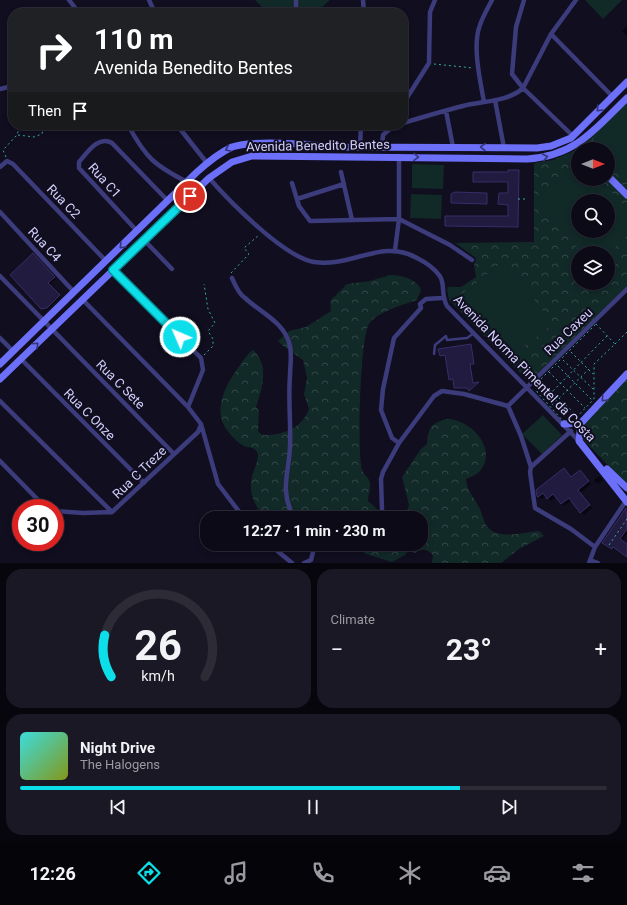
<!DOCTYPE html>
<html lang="en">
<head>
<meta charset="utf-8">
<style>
  body { margin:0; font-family:Roboto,sans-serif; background:#1a1824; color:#f1f3f6; height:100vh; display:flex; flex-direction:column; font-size:15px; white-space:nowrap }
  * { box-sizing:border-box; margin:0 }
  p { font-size:13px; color:#9a9aa1 }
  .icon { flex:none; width:22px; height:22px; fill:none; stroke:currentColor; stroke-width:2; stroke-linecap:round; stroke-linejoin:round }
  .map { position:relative; height:563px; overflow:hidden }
  .drawer { display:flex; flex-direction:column; gap:6px; padding:6px; background:#07060d; flex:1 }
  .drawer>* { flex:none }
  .guide { position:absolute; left:8px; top:8px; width:400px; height:122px; border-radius:16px; box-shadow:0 2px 6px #0003,0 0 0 1px #2c2b36; background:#202124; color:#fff; overflow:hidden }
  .needle { width:26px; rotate:90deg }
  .buttons { position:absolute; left:571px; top:142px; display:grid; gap:8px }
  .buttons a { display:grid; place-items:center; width:44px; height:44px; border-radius:50%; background:#0c0a17; box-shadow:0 2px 6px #0003,0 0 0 1px #2c2b36; font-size:20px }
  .speed { position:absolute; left:12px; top:499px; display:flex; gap:8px; font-size:20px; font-weight:700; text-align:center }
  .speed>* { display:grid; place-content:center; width:52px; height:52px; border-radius:50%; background:#0c0a17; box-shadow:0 2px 6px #0003,0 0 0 1px #2c2b36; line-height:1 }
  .speed .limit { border:6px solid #d22; background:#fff; color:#111 }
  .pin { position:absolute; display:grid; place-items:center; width:34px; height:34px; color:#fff; margin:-17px; border:2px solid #fff; border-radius:50%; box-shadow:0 1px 4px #0007 }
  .me { position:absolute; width:44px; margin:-22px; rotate:315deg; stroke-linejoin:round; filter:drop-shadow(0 0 3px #0008) }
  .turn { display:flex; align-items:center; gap:14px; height:84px; padding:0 20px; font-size:18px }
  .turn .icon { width:52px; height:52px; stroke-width:2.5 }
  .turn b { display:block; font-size:28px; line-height:34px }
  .then { display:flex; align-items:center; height:38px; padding:0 20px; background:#0003; gap:8px; font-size:15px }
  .big { font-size:30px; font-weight:700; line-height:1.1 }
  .drawer .card { flex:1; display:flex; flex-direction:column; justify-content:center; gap:6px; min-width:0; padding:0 14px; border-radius:16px; background:#1a1824 }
  .drawer .dial { align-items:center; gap:0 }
  .dial svg { height:104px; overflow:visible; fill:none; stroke:#2c2b36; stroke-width:7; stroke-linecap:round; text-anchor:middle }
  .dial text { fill:#f1f3f6; stroke:none }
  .song { display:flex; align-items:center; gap:12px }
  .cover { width:48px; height:48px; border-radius:6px; background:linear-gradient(135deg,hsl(180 70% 55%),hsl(70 70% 35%)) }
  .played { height:4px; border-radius:2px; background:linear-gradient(90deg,#0ddfea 75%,#2c2b36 75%) }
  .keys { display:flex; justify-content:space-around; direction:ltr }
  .heat { display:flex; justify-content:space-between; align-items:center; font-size:22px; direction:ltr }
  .drawer .tiles { flex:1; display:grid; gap:6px; grid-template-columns:1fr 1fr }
  .card:last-child { grid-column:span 2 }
  .trip { position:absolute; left:200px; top:511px; width:228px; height:40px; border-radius:16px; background:#0c0a17; box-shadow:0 2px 6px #0003,0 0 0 1px #2c2b36; font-weight:700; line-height:40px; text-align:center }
  .tab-bar { display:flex; height:64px; justify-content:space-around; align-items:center; background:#050409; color:#9a9aa1 }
  .tab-bar .icon { width:28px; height:28px }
  .tab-bar .current { color:#0ddfea }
  .tab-bar b { font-size:18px; color:#f1f3f6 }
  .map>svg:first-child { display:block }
  .forest { fill:url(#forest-crowns); fill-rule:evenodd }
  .pitch { fill:#112927; fill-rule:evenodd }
  .shadow { fill:#0007 }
  .building { fill:#211b3f; stroke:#372e6a }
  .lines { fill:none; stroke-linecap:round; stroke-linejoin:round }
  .path { stroke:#35ab9e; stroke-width:1; stroke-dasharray:2 3; stroke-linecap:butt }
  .lane { stroke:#3c3c7c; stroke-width:2.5 }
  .street { stroke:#3c3c7c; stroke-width:4.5 }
  .secondary { stroke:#6c6ff7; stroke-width:7 }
  .oneway { stroke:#353575 }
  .route-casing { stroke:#089198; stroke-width:10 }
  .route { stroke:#0ddfea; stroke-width:7 }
  .labels { text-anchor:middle; stroke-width:4; stroke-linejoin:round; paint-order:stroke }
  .street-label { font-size:13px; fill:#d2cffc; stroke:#100e1f }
</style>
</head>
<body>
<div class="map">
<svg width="627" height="563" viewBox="0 0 627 563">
  <defs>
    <pattern id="forest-crowns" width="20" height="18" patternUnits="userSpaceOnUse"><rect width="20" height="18" fill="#112927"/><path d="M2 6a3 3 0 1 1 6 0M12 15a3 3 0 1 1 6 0" fill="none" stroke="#334747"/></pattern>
  </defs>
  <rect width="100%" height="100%" fill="#100e1f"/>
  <path class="forest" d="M627 101V188L626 189 608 171V149H586L582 145Z
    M576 150H578V179H607L627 199V286L529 382 449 300 447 287H461L476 277 474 266 476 258 455 243 534 242V163L553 160ZM578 201H608V231H578ZM578 253H608V283H578Z
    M390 275C401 275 417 279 421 290L417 300C405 304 375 313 369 324 360 337 357 453 362 470 364 475 369 477 370 483 371 489 368 495 368 501L387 518H263C254 501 247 493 253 473 255 468 258 460 258 455 257 447 249 448 244 446 238 443 234 438 230 434 206 408 233 374 249 353L253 350C270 365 262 389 256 407L259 411 258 431 262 435C282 435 301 430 309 409L304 394 307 378 303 360 282 345 278 341 289 331 306 327 331 311 330 301 347 284 370 281Z
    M627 374V485L578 434 580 421Z
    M446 419C469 418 499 448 480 471 476 475 471 477 466 479 467 491 474 497 479 507 482 513 483 519 486 525 496 541 524 532 539 531L544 536 519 549 501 563H432L433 555C427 549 422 548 415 553L409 550 405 555 392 562 366 554 363 552 362 544H421V518H405L409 505 402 477 421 449 427 444C429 427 429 425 446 419Z"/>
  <path class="pitch" d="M255 0H330L316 13H268Z
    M585 0H622L603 19Z
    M627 103V173L608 153V149H604L592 137Z
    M578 161V179H599L627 209V236L608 253H582L535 201ZM578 201H608V231H578Z
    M412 164 444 165 443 189 412 188Z
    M411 194 442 195 441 219 410 218Z
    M504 261 553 324 510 357 462 294Z
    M543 415 562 435 542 454 522 434Z"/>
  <path class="shadow" d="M627 27V36L622 31Z
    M519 172 518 227 447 226 509 217V205L499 204 509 194V183L475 182 474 173Z
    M33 254 56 279 49 285 60 297 48 309 44 310 11 275Z
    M471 345 474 364 469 365 473 384 478 383 470 391 468 388H455L454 379 450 380 446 355 441 356Z
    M582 474 591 484 580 493 592 508 584 515 572 500 564 506 556 497 551 501 546 496 541 499 539 496 537 491Z
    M599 476 603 480 598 484 594 480Z
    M626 510 627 534 621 541 627 545V557L616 548 614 550 605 545Z"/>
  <path class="building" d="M508 170H519L518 227 445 226V216H508V205L498 204 499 193H508V182H473V172H508Z
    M455 192 487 193V204L451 203V194Z
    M33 253 55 277 48 283 60 295 47 308 41 309 10 275Z
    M471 344 474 364H470L473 383 479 382 469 391 467 388H454L453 379 449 380 445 355 440 356 438 349Z
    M564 468 571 477 580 470 589 481 578 490 590 505 580 513 569 498 561 504 553 494 547 499 543 493 538 497 537 496 536 490Z
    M626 508 627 529 620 539 627 544V557L613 547 612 549 602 543Z"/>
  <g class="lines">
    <path class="path" d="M434 64 473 68
      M18 135 34 137 42 134 44 125
      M6 157 3 150 17 135 20 125
      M518 199H527
      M231 273 249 254 244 248 259 235
      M596 324 615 344 594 364V399L573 421H563L537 392 539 381Z
      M615 344 627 332
      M571 352 593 374
      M204 355 213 346V339L208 331 215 323 208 309 204 284
      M563 360 594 390
      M558 366 592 400
      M549 372 585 408
      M541 380 577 416
      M546 398 607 336
      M552 405 589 369
      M609 545 627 519"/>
    <path class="lane" d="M434 354 435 345 446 336 447 340 467 338 474 333"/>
    <path class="street" d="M69 0 79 13
      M149 0 155 13
      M363 0 364 13
      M524 0 516 27 512 74 523 88 573 136
      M296 13V0
      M551 34 612 96
      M0 89 12 86
      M495 100 504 148
      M484 102C480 80 472 45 480 25 483 16 488 8 492 0
      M403 104 429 63 430 12 435 0
      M446 111 453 147
      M403 123C423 117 443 111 463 106 482 101 508 102 523 88L551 34 576 0
      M128 125C146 158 154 165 187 182
      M177 125 207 163
      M382 146 383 135 392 127 399 125
      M360 147 361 125
      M0 167 7 161 13 164 106 261
      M341 172 352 220
      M209 178C230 202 284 257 314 262 351 268 382 238 417 258 425 262 433 267 439 275 446 283 440 293 447 306L579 441
      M292 183 299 206 310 221 399 219 450 245 472 260
      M297 199 344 184
      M0 212 74 292
      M137 231 79 168V162C87 153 98 135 112 143L168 201
      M145 241 172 269
      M395 250 399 219V156
      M113 270 201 358 203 370 188 407
      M0 276 174 454
      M232 278C235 285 238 293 245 298 261 313 285 322 290 346 292 356 290 366 290 376 288 399 291 423 290 446 289 475 279 489 294 518
      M82 299 188 407 201 424 218 484 244 518
      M0 338 13 351
      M21 359 144 483
      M0 401 112 512
      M508 406 627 289
      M508 406 521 436 531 467
      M399 443 392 438 381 410 383 389 394 338 421 308 420 304 426 299 442 298
      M0 461 46 508
      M531 467 530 472 535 508 571 529 595 547
      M531 467 571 431
      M382 510 381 479 383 472 399 443 434 396 442 391 464 394 508 406
      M55 511 83 513 112 512 198 432 201 425
      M269 544 292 563
      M590 560 598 563
      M304 563 311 560 313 552 309 544
      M589 563 595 547 626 501"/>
    <path class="secondary" d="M608 176 627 195
      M0 364 197 172C208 162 219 153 232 147 252 140 309 144 331 147L537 148 551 146 571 138 627 82
      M627 374 581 423 579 441 627 502
      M0 379 209 178 232 162 252 156 527 159C576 156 595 129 627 98
      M564 424 581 423
      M607 469 627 488"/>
  </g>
  <defs><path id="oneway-chevron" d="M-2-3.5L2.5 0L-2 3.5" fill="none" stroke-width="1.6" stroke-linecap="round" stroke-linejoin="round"/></defs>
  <g class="oneway">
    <use href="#oneway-chevron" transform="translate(599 109) rotate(134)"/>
    <use href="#oneway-chevron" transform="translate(483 147) rotate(-179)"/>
    <use href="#oneway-chevron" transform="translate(228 149) rotate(155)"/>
    <use href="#oneway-chevron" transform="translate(416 157) rotate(1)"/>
    <use href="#oneway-chevron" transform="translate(545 157) rotate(-12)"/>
    <use href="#oneway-chevron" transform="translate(122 246) rotate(135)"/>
    <use href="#oneway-chevron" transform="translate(36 345) rotate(-43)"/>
    <use href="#oneway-chevron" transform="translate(604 399) rotate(133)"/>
  </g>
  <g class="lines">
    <g class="route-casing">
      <path id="route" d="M180 337 113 270 190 196"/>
    </g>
    <use href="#route" class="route"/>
  </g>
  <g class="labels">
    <g class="street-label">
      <text transform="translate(318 145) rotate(-1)" y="5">Avenida Benedito Bentes</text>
      <text transform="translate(105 180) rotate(48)" y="5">Rua C1</text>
      <text transform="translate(64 201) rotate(46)" y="5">Rua C2</text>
      <text transform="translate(45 244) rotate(47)" y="5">Rua C4</text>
      <text transform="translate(568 331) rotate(-44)" y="5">Rua Caxeu</text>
      <text transform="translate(525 368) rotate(46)" y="5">Avenida Norma Pimentel da Costa</text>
      <text transform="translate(121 384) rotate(45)" y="5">Rua C Sete</text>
      <text transform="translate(90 414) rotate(45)" y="5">Rua C Onze</text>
      <text transform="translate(139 472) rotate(-44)" y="5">Rua C Treze</text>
    </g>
  </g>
</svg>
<div class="buttons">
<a><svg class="needle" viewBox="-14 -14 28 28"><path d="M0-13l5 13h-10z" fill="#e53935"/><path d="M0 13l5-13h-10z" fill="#9a9aa1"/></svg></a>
<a><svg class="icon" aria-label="search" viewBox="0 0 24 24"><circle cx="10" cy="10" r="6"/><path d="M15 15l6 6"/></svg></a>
<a><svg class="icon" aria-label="layers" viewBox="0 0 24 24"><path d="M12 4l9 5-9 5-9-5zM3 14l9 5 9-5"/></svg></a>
</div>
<div class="speed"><div class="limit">30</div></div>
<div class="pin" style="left:190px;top:196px;background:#d93025"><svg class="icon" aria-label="arrive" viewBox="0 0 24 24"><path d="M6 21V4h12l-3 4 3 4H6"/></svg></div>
<svg class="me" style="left:180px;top:337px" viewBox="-20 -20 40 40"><circle r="17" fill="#0ddfea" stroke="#fff" stroke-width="3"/><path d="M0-11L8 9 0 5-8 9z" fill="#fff"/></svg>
<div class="trip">12:27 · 1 min · 230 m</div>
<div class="guide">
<div class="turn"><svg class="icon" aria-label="right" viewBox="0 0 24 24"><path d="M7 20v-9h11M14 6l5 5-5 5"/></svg><div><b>110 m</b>Avenida Benedito Bentes</div></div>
<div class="then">Then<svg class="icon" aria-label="arrive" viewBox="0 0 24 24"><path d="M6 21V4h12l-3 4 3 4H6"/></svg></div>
</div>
</div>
<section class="drawer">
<div class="tiles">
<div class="card dial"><svg viewBox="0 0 100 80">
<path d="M14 69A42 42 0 1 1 86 69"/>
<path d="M14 69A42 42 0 0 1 9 37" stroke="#0ddfea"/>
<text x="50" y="56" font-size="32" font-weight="700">26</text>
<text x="50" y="72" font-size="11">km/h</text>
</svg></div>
<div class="card"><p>Climate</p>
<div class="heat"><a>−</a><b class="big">23°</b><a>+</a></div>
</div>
<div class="card">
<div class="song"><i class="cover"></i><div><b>Night Drive</b><p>The Halogens</p></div></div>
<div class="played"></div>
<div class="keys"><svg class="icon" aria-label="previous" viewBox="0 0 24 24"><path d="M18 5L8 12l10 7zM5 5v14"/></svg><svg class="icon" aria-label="pause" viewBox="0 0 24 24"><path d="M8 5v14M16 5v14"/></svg><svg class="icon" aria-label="next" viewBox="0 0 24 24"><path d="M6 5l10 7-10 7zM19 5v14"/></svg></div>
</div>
</div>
</section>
<nav class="tab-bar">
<b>12:26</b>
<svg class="icon current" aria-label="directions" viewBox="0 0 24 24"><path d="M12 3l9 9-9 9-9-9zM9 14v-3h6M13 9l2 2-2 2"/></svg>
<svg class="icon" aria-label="music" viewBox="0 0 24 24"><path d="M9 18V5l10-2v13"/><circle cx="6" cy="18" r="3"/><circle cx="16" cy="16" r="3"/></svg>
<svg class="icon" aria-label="phone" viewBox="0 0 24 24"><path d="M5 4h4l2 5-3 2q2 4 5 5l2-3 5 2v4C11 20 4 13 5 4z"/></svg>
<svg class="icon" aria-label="climate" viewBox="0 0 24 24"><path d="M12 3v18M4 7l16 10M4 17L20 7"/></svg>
<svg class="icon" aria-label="car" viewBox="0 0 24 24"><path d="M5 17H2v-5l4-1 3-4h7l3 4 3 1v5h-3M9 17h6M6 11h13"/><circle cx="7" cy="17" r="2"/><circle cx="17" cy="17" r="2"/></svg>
<svg class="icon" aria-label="filters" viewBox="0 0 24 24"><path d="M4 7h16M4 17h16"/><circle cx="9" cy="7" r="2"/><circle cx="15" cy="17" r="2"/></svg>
</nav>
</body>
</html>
